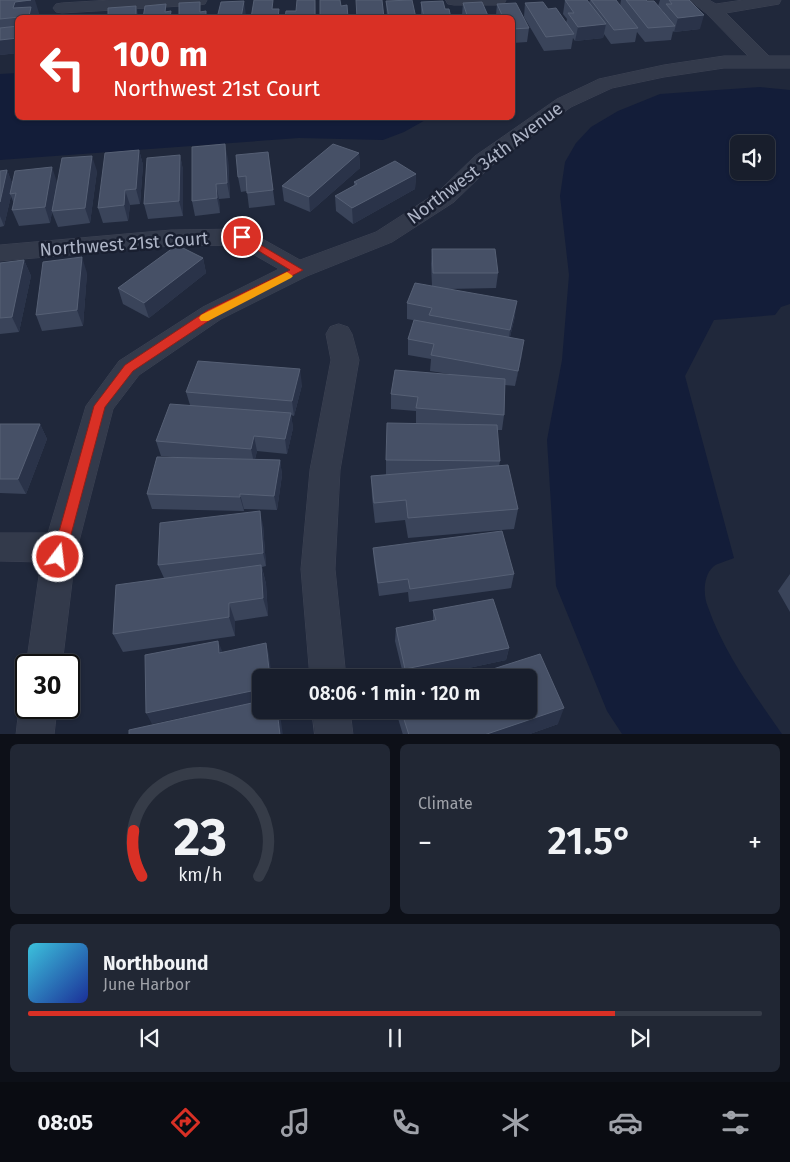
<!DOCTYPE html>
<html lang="en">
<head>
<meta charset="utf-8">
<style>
  body { margin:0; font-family:"Fira Sans",sans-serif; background:#212734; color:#f1f3f6; height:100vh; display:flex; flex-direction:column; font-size:19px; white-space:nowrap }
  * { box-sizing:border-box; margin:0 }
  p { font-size:16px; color:#9fa2a9 }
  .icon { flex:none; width:28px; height:28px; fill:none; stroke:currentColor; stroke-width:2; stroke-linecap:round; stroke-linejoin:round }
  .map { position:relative; height:734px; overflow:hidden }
  .details { display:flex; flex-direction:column; gap:10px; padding:10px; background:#0d1018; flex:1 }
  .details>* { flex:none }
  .banner { position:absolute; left:15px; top:15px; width:500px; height:105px; border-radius:8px; box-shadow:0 1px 4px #0004,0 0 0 1px #363c48; background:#d93025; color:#fff; overflow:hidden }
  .fabs { position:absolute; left:730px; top:135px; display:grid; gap:10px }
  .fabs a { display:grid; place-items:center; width:45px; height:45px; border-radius:8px; background:#181e2c; box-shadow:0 1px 4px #0004,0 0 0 1px #363c48; font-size:25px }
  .speed { position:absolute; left:15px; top:654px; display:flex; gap:10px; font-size:25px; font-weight:700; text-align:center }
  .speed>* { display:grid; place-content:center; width:65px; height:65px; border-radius:50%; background:#181e2c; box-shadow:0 1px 4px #0004,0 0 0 1px #363c48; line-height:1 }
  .speed .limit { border:2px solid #111; border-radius:8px; background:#fff; color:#111 }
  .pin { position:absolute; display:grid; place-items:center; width:42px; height:42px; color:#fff; margin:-21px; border:2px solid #fff; border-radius:50%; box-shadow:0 1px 5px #0007 }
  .me { position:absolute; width:55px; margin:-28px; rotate:15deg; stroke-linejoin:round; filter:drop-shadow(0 0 4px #0008) }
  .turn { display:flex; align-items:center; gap:18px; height:105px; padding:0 15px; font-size:22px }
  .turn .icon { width:65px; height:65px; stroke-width:2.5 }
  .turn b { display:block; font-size:35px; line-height:42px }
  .big { font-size:38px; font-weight:600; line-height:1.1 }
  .details .widget { flex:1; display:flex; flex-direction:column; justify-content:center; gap:8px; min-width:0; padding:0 18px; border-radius:8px; background:#212734 }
  .details .dial { align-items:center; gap:0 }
  .dial svg { height:130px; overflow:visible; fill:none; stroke:#363c48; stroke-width:7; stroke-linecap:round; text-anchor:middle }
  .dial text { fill:#f1f3f6; stroke:none }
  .song { display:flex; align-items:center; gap:15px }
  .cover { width:60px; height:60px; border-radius:8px; background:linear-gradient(135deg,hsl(190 70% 55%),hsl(230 70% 35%)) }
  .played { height:5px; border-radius:2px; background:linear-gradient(90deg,#d93025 80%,#363c48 80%) }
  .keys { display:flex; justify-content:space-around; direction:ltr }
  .heat { display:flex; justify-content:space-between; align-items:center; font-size:28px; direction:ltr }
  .details .tiles { flex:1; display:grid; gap:10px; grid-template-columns:1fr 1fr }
  .widget:last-child { grid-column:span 2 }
  .trip { position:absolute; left:252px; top:669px; width:285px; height:50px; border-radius:8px; background:#181e2c; box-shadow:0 1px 4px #0004,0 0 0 1px #363c48; font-weight:600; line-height:50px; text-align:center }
  .menu { display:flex; height:80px; justify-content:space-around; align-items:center; background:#0a0c12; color:#9fa2a9 }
  .menu .icon { width:35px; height:35px }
  .menu .selected { color:#d93025 }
  .menu b { font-size:22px; color:#f1f3f6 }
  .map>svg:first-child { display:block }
  .water { fill:#131d39; fill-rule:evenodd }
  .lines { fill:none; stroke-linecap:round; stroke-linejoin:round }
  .street-casing { stroke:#3d4354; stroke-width:1 }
  .street { fill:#333a4b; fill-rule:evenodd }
  .wall { fill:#3a445a }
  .shaded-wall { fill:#2a3349 }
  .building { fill:#465066; stroke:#566075 }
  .route { fill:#d93025; stroke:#8d1f18 }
  .slow { fill:#f59e0b }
  .labels { text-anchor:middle; stroke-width:5; stroke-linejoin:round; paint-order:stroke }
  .street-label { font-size:18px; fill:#aeb5c7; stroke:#191f30 }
</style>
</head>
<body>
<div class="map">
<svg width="790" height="735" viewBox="0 0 790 735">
  <rect width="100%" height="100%" fill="#20283b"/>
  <path class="water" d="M17 73 18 118H429L404 132 383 140 299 138 0 160V74Z
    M760 87 790 90V304L781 307 775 315 714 320 685 376 734 558C728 561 717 563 713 567 703 576 703 596 708 607 724 653 755 695 782 734H622L607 711 556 586 547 440 562 360 569 275 560 196 565 162 576 143 591 127 618 111 660 94ZM739 144H766V171H739Z"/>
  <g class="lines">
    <g class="street-casing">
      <path id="street" d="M112 0H207L205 4 199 5 62 13 56 12 53 8 56 4 62 3Z
        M446 0H506L504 4 498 5H454L448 4Z
        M690 0H709L716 4 743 0H781L779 4 773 5 726 13 769 56H790V68H724L664 77 612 88 571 107 491 166 454 202 392 242 307 276 221 319 139 375 113 409 75 557 62 665 26 666 41 562 0 561V533H48L86 406 119 361 203 307 279 269 237 245 171 246 0 261V245L171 230 242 229 250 232 300 260 376 232 438 192 475 156 557 99 599 79 664 65 724 56H748L707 14Z
        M339 324 348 327 352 334 359 360 340 470 335 569 346 678H310L301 569 310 470 331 360 326 334 330 327Z
        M26 694V708H57L54 735H16L19 708Z
        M312 710H350L353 735H315Z"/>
    </g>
    <use href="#street" class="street"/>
  </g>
  <path class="wall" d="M0 0 39 13 38 18H18V53L0 55Z
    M565 0 589 3 590 0H616L620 6 621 0H646L664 12 658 6 660 0H689L700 29 674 32 673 31 671 40 645 42 637 32 635 42 611 44 604 34 603 38 575 41 573 38 571 49 544 51 524 17 525 3 548 9 566 23 567 19 563 14Z
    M386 1 416 18H387Z
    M421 2 445 9 451 18H421Z
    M463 3 489 18H459V15H462Z
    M497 4 529 28 527 42 512 43V18H493V15H496Z
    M139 150 143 165 140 204 130 205 128 221 103 223 98 208Z
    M268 152 275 205 249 208 247 191 241 192 238 177Z
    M359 153 360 168 310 212 284 201 282 186Z
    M180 155 183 170V216L148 219 144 204Z
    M228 159 230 198 219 199 220 213 195 216 192 201Z
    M7 170 12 183 57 182 97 171 90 223 58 227 52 212 50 223 19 226 12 210 14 204 11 196 4 226 0 227V171Z
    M416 174 415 189 353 224 336 211 335 196 354 186V182Z
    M432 249 498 273 496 288 448 289 515 316 510 337 522 355 515 386 505 385 504 415 502 430H497L500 461 499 466 518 509 514 529 408 538 405 520 375 523 372 497 371 476 386 475V460L430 424 416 423V411L391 409V394L449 374 430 371 431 359 408 355V339L429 323 407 319V303L432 286 431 264Z
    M203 258 206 273 149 318 123 304 118 288Z
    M24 260 31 276 19 332 0 334V263Z
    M87 273 83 326 42 331 36 315Z
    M302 385 294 416 291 415 293 428 287 454 257 451 255 459 280 460 282 475 277 510 244 509V511L152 509 147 494 184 458 161 456 156 441 190 405 186 392Z
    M0 424H40L47 439 26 494 0 493Z
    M263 525 266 566 262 567 266 584 268 616 235 621V636L123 652 113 634 164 578 158 565Z
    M373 548 514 574 511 588 409 602 408 592 379 596 374 562Z
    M790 574V612L778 591Z
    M433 610 509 648 506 660 422 678H404L395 641 396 628 433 621Z
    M397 710H401L558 724 527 735H403L397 715Z"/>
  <path class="shaded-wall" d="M0 0H35L39 13 38 18H30L29 16 0 12Z
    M315 0 316 14V18H315Z
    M244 1 246 15 245 18H241Z
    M136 6 139 18H136Z
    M704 15 700 29 674 32 678 18Z
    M606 24 603 38 575 41 578 27Z
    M18 38V53L0 55V40Z
    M225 144 228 159 230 198 227 183Z
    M139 150 143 165 140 204 136 189Z
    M359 153 360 168 310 212 309 197Z
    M180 155 183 170V216L179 201Z
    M92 156 97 171 90 223 85 208Z
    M52 167 57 182 50 223 45 207Z
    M7 170 13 185 10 194 11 196 4 226 0 216V202Z
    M416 174 415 189 353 224 352 208Z
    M216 184 219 199 220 213 217 198Z
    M125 190 130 205 128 221 124 205Z
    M82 257 87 273 83 326 77 310Z
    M203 258 206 273 149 318 144 303Z
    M24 260 31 276 19 332 12 317Z
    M517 301 515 316 508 345 510 330Z
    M524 340 522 355 515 386 518 371Z
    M300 369 302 385 294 416 292 401Z
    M291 413 293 428 287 454 285 439Z
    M40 424 47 439 26 494 18 479Z
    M254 436 257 451 254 463 251 449Z
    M280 460 282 475 277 510 274 496Z
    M240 494 244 509V511L240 497Z
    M260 511 263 525 266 566 263 553Z
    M261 565 266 584 268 616 263 598Z
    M229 603 235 621V636L229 617Z
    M218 641 223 653H219Z
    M266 643 269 655 272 678H270Z
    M509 648 506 660 422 678H404L405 669Z
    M261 689V701L152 724 146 713Z
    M564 708 558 724 527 735H484Z
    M277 710H279L280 714 283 735H280Z"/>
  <path class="building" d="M0 0H31L15 2 13 8 31 7 29 16 0 19Z
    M254 0H273L272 9H279L278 18H251Z
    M297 0H315V18H285L286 11H296Z
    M320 0H340L341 6 347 5 348 18H320Z
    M356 0H382L384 18H357Z
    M412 0 416 18H389L386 1Z
    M565 0H587L606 24 578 27 568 13H574Z
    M591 0H616L638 28 614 30Z
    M626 0H646L647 1H654L675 26 648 28Z
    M669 0H689L704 15 678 18 666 4H672Z
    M244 1 241 18H217L221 2Z
    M443 1 445 9H449L451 18H424L421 2Z
    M200 2V12L206 11V18H179V3Z
    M482 2 489 18H460L459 15H467L463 3Z
    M543 2 548 9 556 8 574 34 546 37 525 3Z
    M516 3 529 28 512 29V18H494L493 15H502L497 4Z
    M166 4 165 12 171 11 170 18H143L145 6Z
    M136 6V18H108V8Z
    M18 26V38L0 40V28Z
    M225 144 227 183 216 184 217 198 192 201V147Z
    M333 144 359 153 309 197 282 186Z
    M139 150 136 189 125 190 124 205 98 208 105 153Z
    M268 152 273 190 247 193 246 176 238 177 236 155Z
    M180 155 179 201 144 204 147 158Z
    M92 156 85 208 52 211 62 158Z
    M395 161 416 174 352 208 335 196 357 184 354 182Z
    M52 167 45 207 12 210 16 193 10 194 15 171Z
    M7 170 0 202V171Z
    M177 245 203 258 144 303 118 288Z
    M432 249H495L498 273H433Z
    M82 257 77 310 36 315 43 262Z
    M24 260 12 317 0 318V263Z
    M415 283 517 301 510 330 429 315 432 308 407 303Z
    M414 320 524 340 518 371 431 355 434 344 408 339Z
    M198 361 300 369 292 401 186 392Z
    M395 370 505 379 504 415 416 408 418 397 391 394Z
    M170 404 291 413 285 439 254 436 251 449 156 441Z
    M387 423 497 425 500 461 386 460Z
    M0 424H40L18 479H0Z
    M157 457 280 460 274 496 240 494V497L147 494Z
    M508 465 518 509 408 518 406 500 374 503 371 476Z
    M260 511 263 553 158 565 160 523Z
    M502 531 514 574 410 589 408 579 378 583 373 548Z
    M261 565 263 598 229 603V617L113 634 116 585Z
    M493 599 509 648 405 669 396 628 436 620 433 610Z
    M218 641 219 653 266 643 270 678H261V689L146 713 145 655Z
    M540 654 564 708 484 735H409L401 710H529V678H465Z
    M261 701V710H277L280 735H129V730Z"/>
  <path class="route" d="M242 234 303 270 216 316 133 371 105 407 65 557 63 561 58 563 54 561 52 557 94 406 125 365 208 310 290 270 239 239 238 237Z"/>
  <path class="slow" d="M287 272 293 276 291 278 208 321H201L199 318 201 315Z"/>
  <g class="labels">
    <g class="street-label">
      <text transform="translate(485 163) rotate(-37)" y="6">Northwest 34th Avenue</text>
      <text transform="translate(124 244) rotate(-4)" y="6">Northwest 21st Court</text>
    </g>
  </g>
</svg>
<div class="fabs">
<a><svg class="icon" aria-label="sound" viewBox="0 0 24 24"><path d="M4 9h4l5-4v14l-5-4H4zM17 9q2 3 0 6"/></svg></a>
</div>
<div class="speed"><div class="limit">30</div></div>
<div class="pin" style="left:242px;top:237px;background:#d93025"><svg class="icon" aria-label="arrive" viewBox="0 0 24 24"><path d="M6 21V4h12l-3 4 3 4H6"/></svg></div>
<svg class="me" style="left:58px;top:557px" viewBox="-20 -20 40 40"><circle r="17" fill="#d93025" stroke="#fff" stroke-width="3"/><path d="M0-11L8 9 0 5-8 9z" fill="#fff"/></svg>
<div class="trip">08:06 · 1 min · 120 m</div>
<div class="banner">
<div class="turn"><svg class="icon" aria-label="left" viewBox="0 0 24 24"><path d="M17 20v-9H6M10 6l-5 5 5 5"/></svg><div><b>100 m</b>Northwest 21st Court</div></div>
</div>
</div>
<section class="details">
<div class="tiles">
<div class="widget dial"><svg viewBox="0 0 100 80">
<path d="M14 69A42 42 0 1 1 86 69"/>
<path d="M14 69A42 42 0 0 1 9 41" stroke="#d93025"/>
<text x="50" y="56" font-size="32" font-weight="700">23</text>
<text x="50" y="72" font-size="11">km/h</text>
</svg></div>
<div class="widget"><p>Climate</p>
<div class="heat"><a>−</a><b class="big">21.5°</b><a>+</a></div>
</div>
<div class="widget">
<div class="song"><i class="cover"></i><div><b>Northbound</b><p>June Harbor</p></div></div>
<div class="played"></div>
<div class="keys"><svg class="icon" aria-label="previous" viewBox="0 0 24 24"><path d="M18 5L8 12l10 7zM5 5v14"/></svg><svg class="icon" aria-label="pause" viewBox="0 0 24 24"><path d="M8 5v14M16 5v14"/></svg><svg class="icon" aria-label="next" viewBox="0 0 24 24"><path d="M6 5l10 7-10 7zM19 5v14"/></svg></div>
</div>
</div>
</section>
<nav class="menu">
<b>08:05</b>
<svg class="icon selected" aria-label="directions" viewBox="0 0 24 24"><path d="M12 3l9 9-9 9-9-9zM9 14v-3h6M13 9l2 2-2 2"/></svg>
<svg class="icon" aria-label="music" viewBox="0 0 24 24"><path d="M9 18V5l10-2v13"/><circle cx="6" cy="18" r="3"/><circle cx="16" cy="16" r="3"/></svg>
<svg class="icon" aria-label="phone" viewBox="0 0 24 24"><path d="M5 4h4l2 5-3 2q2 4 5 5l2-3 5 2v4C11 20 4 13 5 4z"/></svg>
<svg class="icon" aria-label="climate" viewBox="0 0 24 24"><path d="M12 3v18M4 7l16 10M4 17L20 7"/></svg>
<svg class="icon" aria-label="car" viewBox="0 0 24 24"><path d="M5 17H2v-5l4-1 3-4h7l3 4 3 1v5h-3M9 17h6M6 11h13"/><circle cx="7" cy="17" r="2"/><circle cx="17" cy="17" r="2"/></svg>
<svg class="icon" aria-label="filters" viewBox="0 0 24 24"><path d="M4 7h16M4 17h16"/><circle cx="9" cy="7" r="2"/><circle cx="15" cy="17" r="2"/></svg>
</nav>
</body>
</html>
